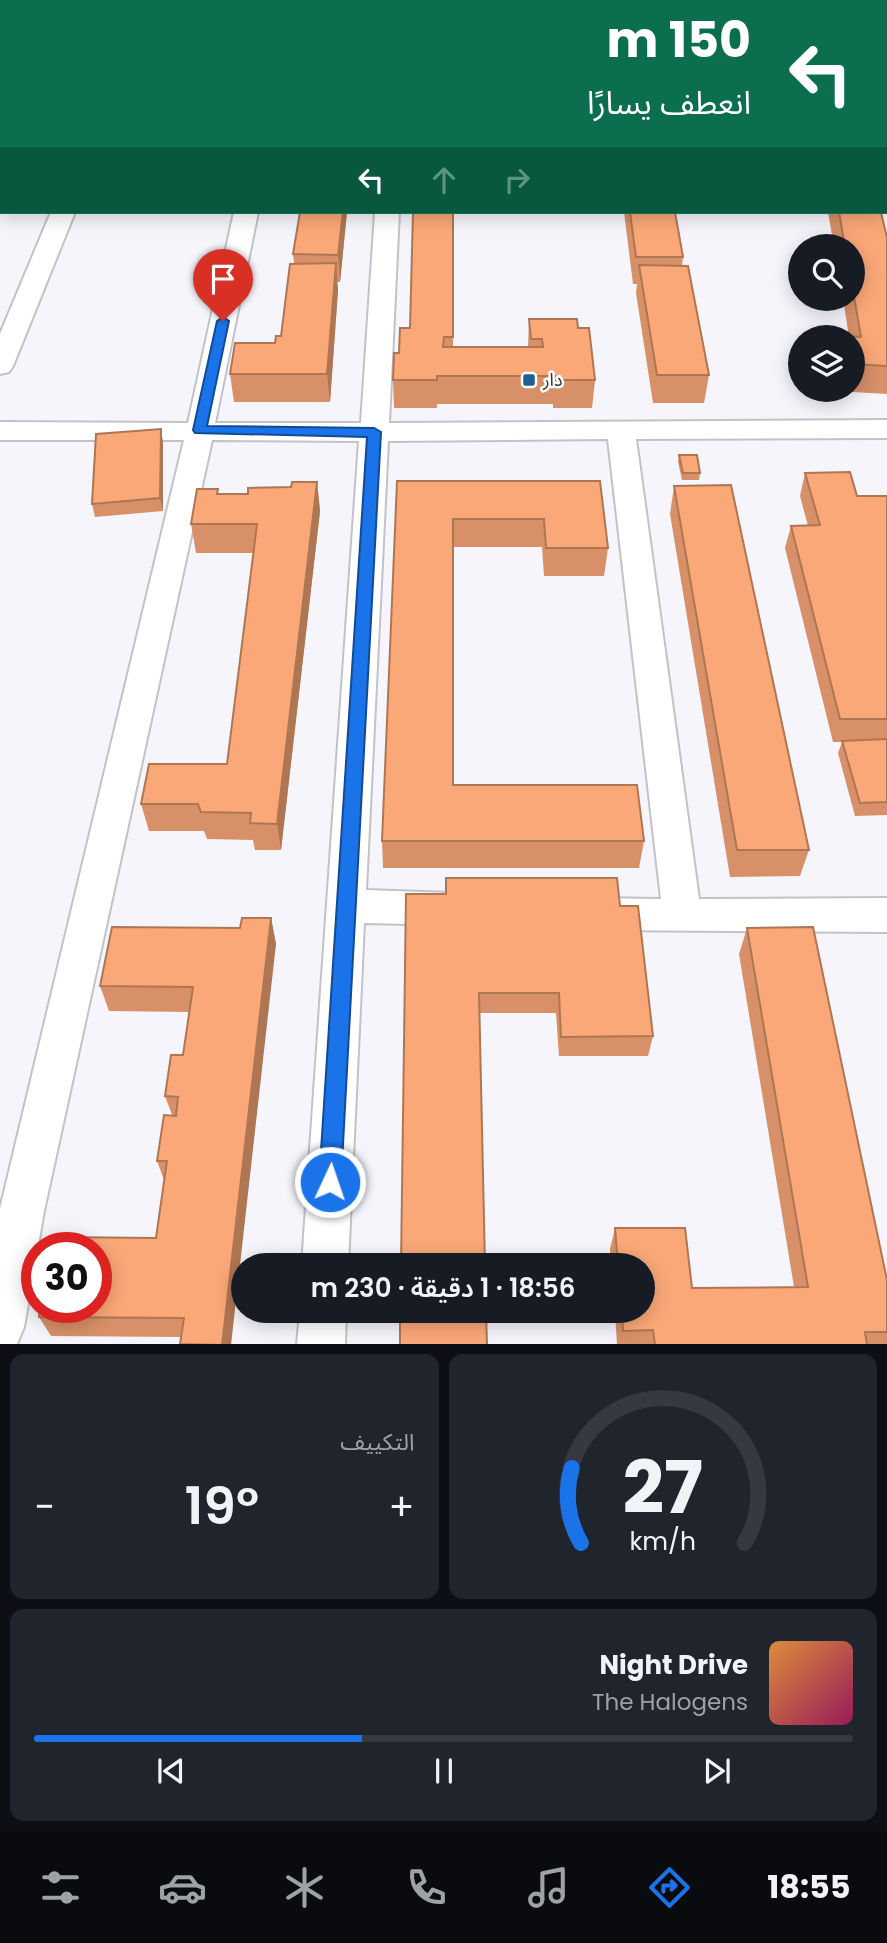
<!DOCTYPE html>
<html lang="ar">
<head>
<meta charset="utf-8">
<style>
  body { margin:0; font-family:Poppins,"Noto Sans Arabic",sans-serif; background:#20242c; color:#f1f3f6; direction:rtl; height:100vh; display:flex; flex-direction:column; font-size:26px; white-space:nowrap }
  * { box-sizing:border-box; margin:0 }
  p { font-size:23px; color:#9ea1a6 }
  .icon { flex:none; width:38px; height:38px; fill:none; stroke:currentColor; stroke-width:2; stroke-linecap:round; stroke-linejoin:round }
  .map { position:relative; height:1344px; overflow:hidden; direction:ltr }
  .details { display:flex; flex-direction:column; gap:10px; padding:10px; background:#0d0f14; flex:1 }
  .details>* { flex:none }
  .hud { position:absolute; left:0px; top:0px; width:887px; height:214px; box-shadow:0 4px 18px #0003; direction:rtl; background:#0b6e4f; color:#fff; overflow:hidden }
  .fabs { position:absolute; left:788px; top:234px; display:grid; gap:14px }
  .fabs a { display:grid; place-items:center; width:77px; height:77px; border-radius:50%; background:#171b24; box-shadow:0 4px 18px #0003; font-size:35px }
  .speed { position:absolute; left:21px; top:1232px; display:flex; gap:14px; font-size:35px; font-weight:700; text-align:center }
  .speed>* { display:grid; place-content:center; width:91px; height:91px; border-radius:50%; background:#171b24; box-shadow:0 4px 18px #0003; line-height:1 }
  .speed .limit { border:10px solid #d22; background:#fff; color:#111 }
  .pin { position:absolute; display:grid; place-items:center; width:60px; height:60px; color:#fff; margin:-72px -30px; border-radius:50% 50% 50% 0; rotate:-45deg; box-shadow:0 0 7px #0007 }
  .pin .icon { rotate:45deg }
  .me { position:absolute; width:77px; margin:-38px; rotate:3deg; stroke-linejoin:round; filter:drop-shadow(0 0 5px #0008) }
  .turn { display:flex; align-items:center; gap:24px; height:147px; padding:0 21px; font-size:32px }
  .turn .icon { width:91px; height:91px; stroke-width:2.5 }
  .turn b { display:block; font-size:49px; line-height:60px }
  .lanes { display:flex; align-items:center; height:66px; padding:0 21px; background:#0003; justify-content:center; gap:35px; direction:ltr }
  .lanes .off { opacity:.35 }
  .big { font-size:52px; font-weight:600; line-height:1.1 }
  .details .card { flex:1; display:flex; flex-direction:column; justify-content:center; gap:10px; min-width:0; padding:0 24px; border-radius:14px; background:#20242c }
  .details .dial { align-items:center; gap:0 }
  .dial svg { height:182px; overflow:visible; fill:none; stroke:#363941; stroke-width:7; stroke-linecap:round; text-anchor:middle }
  .dial text { fill:#f1f3f6; stroke:none }
  .song { display:flex; align-items:center; gap:21px }
  .cover { width:84px; height:84px; border-radius:10px; background:linear-gradient(135deg,hsl(30 70% 55%),hsl(330 70% 35%)) }
  .played { height:7px; border-radius:4px; background:linear-gradient(90deg,#1a73e8 40%,#363941 40%) }
  .keys { display:flex; justify-content:space-around; direction:ltr }
  .heat { display:flex; justify-content:space-between; align-items:center; font-size:38px; direction:ltr }
  .details .tiles { flex:1; display:grid; gap:10px; grid-template-columns:1fr 1fr }
  .card:last-child { grid-column:span 2 }
  .trip { position:absolute; left:231px; top:1253px; width:424px; height:70px; border-radius:35px; background:#171b24; box-shadow:0 4px 18px #0003; font-weight:600; line-height:70px; text-align:center; direction:rtl }
  .tab-bar { display:flex; height:112px; justify-content:space-around; align-items:center; background:#090b0e; color:#9ea1a6 }
  .tab-bar .icon { width:49px; height:49px }
  .tab-bar .on { color:#1a73e8 }
  .tab-bar b { font-size:32px; color:#f1f3f6 }
  .map>svg:first-child { display:block }
  .lines { fill:none; stroke-linecap:round; stroke-linejoin:round }
  .minor-casing { stroke:#c2c2c8; stroke-width:4 }
  .trunk-casing { stroke:#c2c2c8; stroke-width:4 }
  .minor { fill:#fff; fill-rule:evenodd }
  .trunk { fill:#fff; fill-rule:evenodd }
  .wall { fill:#d79067 }
  .shaded-wall { fill:#af7654 }
  .building { fill:#faa878; stroke:#af7654; stroke-width:2 }
  .route { fill:#1a73e8; stroke:#114b97; stroke-width:2 }
  .poi-dot { fill:#215e94; stroke:#fff; stroke-width:2.5 }
  .labels { text-anchor:middle; stroke-width:5; stroke-linejoin:round; paint-order:stroke }
  .poi-label { font-size:18px; fill:#323234; stroke:#fff; text-anchor:start }
</style>
</head>
<body>
<div class="map">
<svg width="887" height="1345" viewBox="0 0 887 1345">
  <rect width="100%" height="100%" fill="#f5f5fb"/>
  <g class="lines">
    <g class="minor-casing">
      <path id="minor" d="M133 0H151L132 2Z
        M828 0H846V2H828Z
        M852 0H870V2H852Z
        M886 94H887V113H886Z
        M886 177H887V197H886Z
        M51 212H75L13 366 9 372 0 374V334Z
        M234 212H258L215 423H361L375 212H399L389 423 887 420V438L636 439 699 899 887 898V932L593 930 579 926 574 914 579 902 593 898 661 899 608 439 388 441 366 890 452 893 466 897 471 909 466 921 452 925 364 923 348 1265H302L359 441 212 440 44 1211 24 1327 17 1344 0 1345V1209L184 440H0V422L188 423Z
        M300 1311H346L345 1345H297Z"/>
    </g>
    <g class="trunk-casing">
      <path id="trunk" d="M0 0 11 2H2L0 14Z
        M33 0H55L32 2Z
        M0 84H2L0 101Z"/>
    </g>
    <use href="#minor" class="minor"/>
    <use href="#trunk" class="trunk"/>
  </g>
  <path class="wall" d="M347 212 340 282H337L338 290 330 402H234L230 374 275 343 281 336 294 263 293 254Z
    M453 212V347H528L529 319 578 328 595 380 592 408H553V404H437V408H394L393 380 399 353 410 328Z
    M624 212H675L683 257 682 265 709 375 704 403H653L636 293 637 284H633Z
    M828 212H881L887 238V394L818 390H852V338H810V334L849 337 843 299H852V247H834Z
    M163 442V511L95 517 92 504Z
    M679 455 700 473 699 480H682L678 462Z
    M805 473 857 496H887V815L855 816 838 753 842 742H833L785 548 791 526H808L800 496Z
    M397 481H600L608 548 604 576H544L542 547H453V785L644 841 639 868H383L382 841Z
    M317 482 320 511 281 850H255L253 840 207 839 204 831H149L141 804 227 764 254 553H196L191 524 218 494H248Z
    M674 486 809 850 800 876 730 877 670 514Z
    M406 894 620 906 653 1036 648 1056H559L556 1013H479Z
    M271 918 276 944 181 1337 51 1336 39 1317 156 1238 164 1180 157 1161 172 1115 165 1096 183 1055 189 1012 109 1011 100 986 240 928Z
    M747 928 887 1280V1345H617L615 1311H642V1265H611L610 1249 615 1228 692 1288 794 1287 739 954Z"/>
  <path class="shaded-wall" d="M343 212H347L340 282 338 255Z
    M336 263 338 290 330 402 327 374Z
    M161 429 163 442V511L160 498Z
    M317 482 320 511 281 850 277 824Z
    M271 918 276 944 231 1345H222Z"/>
  <path class="building" d="M300 212H343L338 255 293 254Z
    M413 212H453V337H444L443 347H543L542 339H531L529 319H577L578 328H589L595 380H555V376H437V380H393L394 353H399L400 328H410Z
    M630 212H675L683 257H636Z
    M839 212H881L887 238V366L852 364V338H811L810 334 861 337 852 285V247H845Z
    M336 263 327 374H230L235 343H275L276 336H281L290 264Z
    M639 265 688 266 709 375H657Z
    M161 429 160 498 92 504 96 434Z
    M679 455H697L700 473H683Z
    M850 472 857 496H887V719H840L791 526 820 525 805 473Z
    M397 481H600L608 548H546L544 519H453V785H637L644 841H382Z
    M292 482H317L277 824 250 823 251 813 201 812 198 804H141L149 764H227L257 524H191L197 489H218L217 494H248V488L291 487Z
    M731 485 809 850H737L674 486Z
    M887 739V802L860 803 842 741Z
    M446 878H617L620 906H638L653 1036 561 1037 559 993H479L485 1265H401L406 894H446Z
    M242 918H271L222 1345 180 1344 184 1318 39 1317 40 1307H96V1248H52L54 1237 156 1238 167 1161H157L164 1115 176 1116 178 1097 165 1096 171 1055H183L193 987 100 986 112 927 240 928Z
    M813 927 887 1280V1332H865L867 1345H655L653 1330 623 1331 622 1311H642V1265H618L615 1228H685L692 1288 808 1287 747 928Z
    M400 1311H486L487 1345H400Z"/>
  <path class="route" d="M223 317 229 321 207 426 374 428 381 432 341 1182 338 1190 330 1193 323 1190 319 1182 367 437 195 433 193 430 217 321Z"/>
  <rect class="poi-dot" x="522" y="373" width="14" height="14" rx="3.5"/>
  <g class="labels">
    <g class="poi-label">
      <text x="543" y="386">دار</text>
    </g>
  </g>
</svg>
<div class="fabs">
<a><svg class="icon" aria-label="search" viewBox="0 0 24 24"><circle cx="10" cy="10" r="6"/><path d="M15 15l6 6"/></svg></a>
<a><svg class="icon" aria-label="layers" viewBox="0 0 24 24"><path d="M12 4l9 5-9 5-9-5zM3 14l9 5 9-5"/></svg></a>
</div>
<div class="speed"><div class="limit">30</div></div>
<div class="pin" style="left:223px;top:321px;background:#d93025"><svg class="icon" aria-label="arrive" viewBox="0 0 24 24"><path d="M6 21V4h12l-3 4 3 4H6"/></svg></div>
<svg class="me" style="left:330px;top:1182px" viewBox="-20 -20 40 40"><circle r="17" fill="#1a73e8" stroke="#fff" stroke-width="3"/><path d="M0-11L8 9 0 5-8 9z" fill="#fff"/></svg>
<div class="trip">18:56 · 1 دقيقة · 230 m</div>
<div class="hud">
<div class="turn"><svg class="icon" aria-label="left" viewBox="0 0 24 24"><path d="M17 20v-9H6M10 6l-5 5 5 5"/></svg><div><b>150 m</b>انعطف يسارًا</div></div>
<div class="lanes"><svg class="icon" aria-label="left" viewBox="0 0 24 24"><path d="M17 20v-9H6M10 6l-5 5 5 5"/></svg><svg class="icon off" aria-label="ahead" viewBox="0 0 24 24"><path d="M12 20V5M6 11l6-6 6 6"/></svg><svg class="icon off" aria-label="right" viewBox="0 0 24 24"><path d="M7 20v-9h11M14 6l5 5-5 5"/></svg></div>
</div>
</div>
<section class="details">
<div class="tiles">
<div class="card dial"><svg viewBox="0 0 100 80">
<path d="M14 69A42 42 0 1 1 86 69"/>
<path d="M14 69A42 42 0 0 1 10 36" stroke="#1a73e8"/>
<text x="50" y="56" font-size="32" font-weight="700">27</text>
<text x="50" y="72" font-size="11">km/h</text>
</svg></div>
<div class="card"><p>التكييف</p>
<div class="heat"><a>−</a><b class="big">19°</b><a>+</a></div>
</div>
<div class="card">
<div class="song"><i class="cover"></i><div><b>Night Drive</b><p>The Halogens</p></div></div>
<div class="played"></div>
<div class="keys"><svg class="icon" aria-label="previous" viewBox="0 0 24 24"><path d="M18 5L8 12l10 7zM5 5v14"/></svg><svg class="icon" aria-label="pause" viewBox="0 0 24 24"><path d="M8 5v14M16 5v14"/></svg><svg class="icon" aria-label="next" viewBox="0 0 24 24"><path d="M6 5l10 7-10 7zM19 5v14"/></svg></div>
</div>
</div>
</section>
<nav class="tab-bar">
<b>18:55</b>
<svg class="icon on" aria-label="directions" viewBox="0 0 24 24"><path d="M12 3l9 9-9 9-9-9zM9 14v-3h6M13 9l2 2-2 2"/></svg>
<svg class="icon" aria-label="music" viewBox="0 0 24 24"><path d="M9 18V5l10-2v13"/><circle cx="6" cy="18" r="3"/><circle cx="16" cy="16" r="3"/></svg>
<svg class="icon" aria-label="phone" viewBox="0 0 24 24"><path d="M5 4h4l2 5-3 2q2 4 5 5l2-3 5 2v4C11 20 4 13 5 4z"/></svg>
<svg class="icon" aria-label="climate" viewBox="0 0 24 24"><path d="M12 3v18M4 7l16 10M4 17L20 7"/></svg>
<svg class="icon" aria-label="car" viewBox="0 0 24 24"><path d="M5 17H2v-5l4-1 3-4h7l3 4 3 1v5h-3M9 17h6M6 11h13"/><circle cx="7" cy="17" r="2"/><circle cx="17" cy="17" r="2"/></svg>
<svg class="icon" aria-label="filters" viewBox="0 0 24 24"><path d="M4 7h16M4 17h16"/><circle cx="9" cy="7" r="2"/><circle cx="15" cy="17" r="2"/></svg>
</nav>
</body>
</html>
